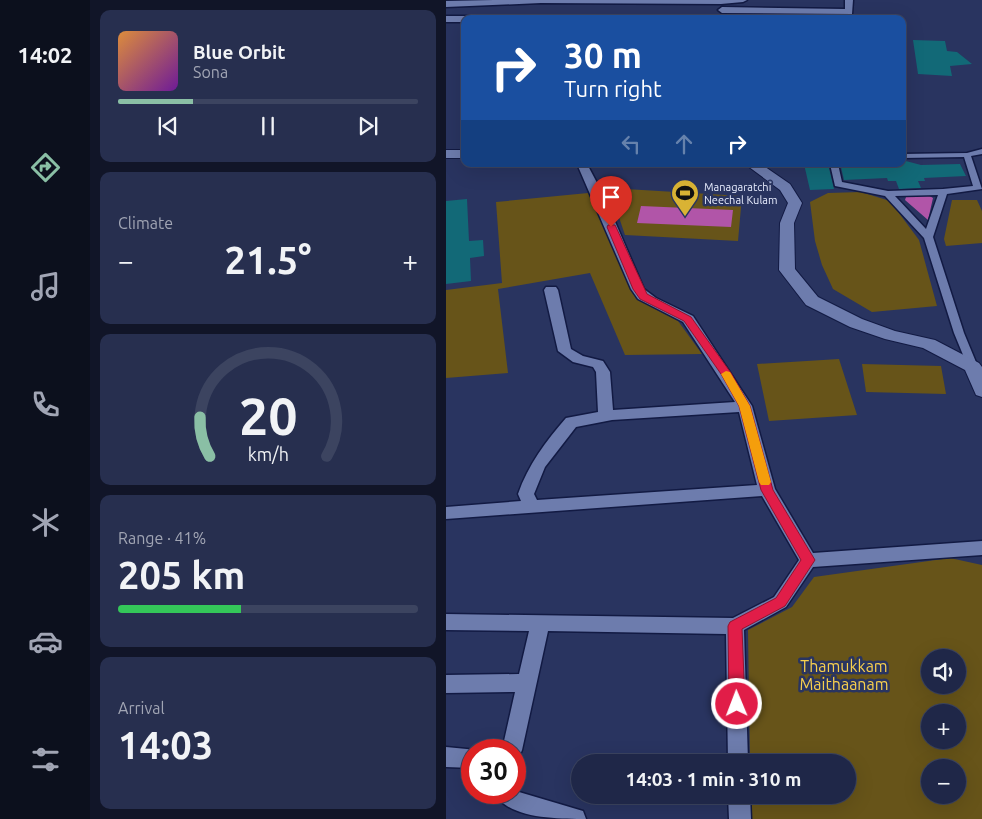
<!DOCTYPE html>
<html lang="en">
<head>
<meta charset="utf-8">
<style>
  body { margin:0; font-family:Ubuntu,sans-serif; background:#272f4f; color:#f1f3f6; height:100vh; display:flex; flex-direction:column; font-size:19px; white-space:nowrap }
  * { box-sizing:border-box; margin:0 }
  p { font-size:16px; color:#a1a5b4 }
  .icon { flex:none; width:28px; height:28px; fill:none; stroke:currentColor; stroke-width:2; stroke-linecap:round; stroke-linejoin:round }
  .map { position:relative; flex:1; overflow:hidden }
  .side { display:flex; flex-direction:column; gap:10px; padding:10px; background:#111528; width:356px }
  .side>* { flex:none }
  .banner { position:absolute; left:15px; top:15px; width:445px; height:152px; border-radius:10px; box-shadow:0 5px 20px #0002,0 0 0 1px #3c4460; background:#1a4fa0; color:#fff; overflow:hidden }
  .fabs { position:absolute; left:475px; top:649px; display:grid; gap:10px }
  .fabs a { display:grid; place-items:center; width:45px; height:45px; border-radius:50%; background:#1f2748; box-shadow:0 5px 20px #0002,0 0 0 1px #3c4460; font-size:25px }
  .speed { position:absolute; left:15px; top:739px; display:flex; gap:10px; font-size:25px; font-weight:700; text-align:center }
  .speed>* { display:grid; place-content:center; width:65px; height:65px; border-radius:50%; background:#1f2748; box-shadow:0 5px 20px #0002,0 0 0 1px #3c4460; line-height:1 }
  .speed .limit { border:8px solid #d22; background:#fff; color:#111 }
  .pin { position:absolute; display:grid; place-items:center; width:42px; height:42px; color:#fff; margin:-51px -21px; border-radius:50% 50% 50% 0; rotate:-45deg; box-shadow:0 0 5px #0007 }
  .pin .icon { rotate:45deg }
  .me { position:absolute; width:55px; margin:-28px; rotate:359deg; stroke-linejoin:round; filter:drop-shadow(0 0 4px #0008) }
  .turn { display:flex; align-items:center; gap:18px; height:105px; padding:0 20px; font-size:22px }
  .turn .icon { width:65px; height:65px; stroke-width:2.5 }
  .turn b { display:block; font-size:35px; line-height:42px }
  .lanes { display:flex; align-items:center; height:48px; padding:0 20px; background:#0003; justify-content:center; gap:25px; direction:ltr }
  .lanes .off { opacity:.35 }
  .big { font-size:38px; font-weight:700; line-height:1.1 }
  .side .tile { flex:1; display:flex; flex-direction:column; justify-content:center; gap:8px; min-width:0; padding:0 18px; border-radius:10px; background:#272f4f }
  .side .dial { align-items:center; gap:0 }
  .dial svg { height:130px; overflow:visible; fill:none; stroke:#3c4460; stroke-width:7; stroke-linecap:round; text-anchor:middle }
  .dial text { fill:#f1f3f6; stroke:none }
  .song { display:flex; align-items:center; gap:15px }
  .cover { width:60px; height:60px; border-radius:8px; background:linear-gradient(135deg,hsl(30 70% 55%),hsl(280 70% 35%)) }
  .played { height:5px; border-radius:2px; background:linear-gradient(90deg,#8abfa5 25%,#3c4460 25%) }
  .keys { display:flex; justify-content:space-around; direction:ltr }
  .heat { display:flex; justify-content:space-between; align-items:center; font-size:28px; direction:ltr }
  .charge { height:8px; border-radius:4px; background:linear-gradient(90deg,#34c759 41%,#3c4460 0) }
  .trip { position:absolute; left:125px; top:754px; width:285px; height:50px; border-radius:25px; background:#1f2748; box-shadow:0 5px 20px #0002,0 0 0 1px #3c4460; font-weight:700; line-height:50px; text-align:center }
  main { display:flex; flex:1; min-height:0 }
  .menu { display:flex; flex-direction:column; width:90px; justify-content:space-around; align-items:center; background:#0c101d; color:#a1a5b4 }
  .menu .icon { width:35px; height:35px }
  .menu .active { color:#8abfa5 }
  .menu b { font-size:22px; color:#f1f3f6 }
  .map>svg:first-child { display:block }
  .green { fill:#675419; fill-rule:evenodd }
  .water { fill:#b155a8 }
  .building { fill:#126977 }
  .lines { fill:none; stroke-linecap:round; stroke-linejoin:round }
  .pedestrian-casing { stroke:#121a43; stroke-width:3 }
  .minor-casing { stroke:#121a43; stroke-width:3 }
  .tertiary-casing { stroke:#121a43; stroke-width:2 }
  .pedestrian { fill:#6d7cad; fill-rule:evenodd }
  .minor { fill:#6d7cad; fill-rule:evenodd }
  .tertiary { fill:#6d7cad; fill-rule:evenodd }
  .route { fill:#e11d48; stroke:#92132f }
  .slow { fill:#f59e0b }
  .labels { text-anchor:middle; stroke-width:5; stroke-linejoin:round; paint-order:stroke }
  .far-poi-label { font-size:11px; fill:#e9eeff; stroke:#293460; text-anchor:start }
  .near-park-label { font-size:16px; fill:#f9d04d; stroke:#293460 }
</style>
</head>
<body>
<main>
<nav class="menu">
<b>14:02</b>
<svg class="icon active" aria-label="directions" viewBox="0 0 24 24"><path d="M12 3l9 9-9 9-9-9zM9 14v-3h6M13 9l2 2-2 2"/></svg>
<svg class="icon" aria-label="music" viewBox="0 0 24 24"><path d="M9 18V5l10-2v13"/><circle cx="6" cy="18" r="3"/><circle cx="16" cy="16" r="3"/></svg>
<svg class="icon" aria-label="phone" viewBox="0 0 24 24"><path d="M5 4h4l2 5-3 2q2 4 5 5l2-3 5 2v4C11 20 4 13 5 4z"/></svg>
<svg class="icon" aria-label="climate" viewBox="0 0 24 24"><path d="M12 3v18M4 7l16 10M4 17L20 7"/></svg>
<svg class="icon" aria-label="car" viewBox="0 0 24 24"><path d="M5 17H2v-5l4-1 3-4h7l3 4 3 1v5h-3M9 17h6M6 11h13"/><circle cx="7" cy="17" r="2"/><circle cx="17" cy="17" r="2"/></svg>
<svg class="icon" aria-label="filters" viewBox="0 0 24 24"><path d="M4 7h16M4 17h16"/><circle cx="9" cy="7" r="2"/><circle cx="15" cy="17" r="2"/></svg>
</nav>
<section class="side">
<div class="tile">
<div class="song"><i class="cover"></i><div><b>Blue Orbit</b><p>Sona</p></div></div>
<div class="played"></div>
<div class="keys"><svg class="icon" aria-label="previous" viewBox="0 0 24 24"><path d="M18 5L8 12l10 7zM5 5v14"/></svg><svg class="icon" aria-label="pause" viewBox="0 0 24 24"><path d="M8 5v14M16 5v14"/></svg><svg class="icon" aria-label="next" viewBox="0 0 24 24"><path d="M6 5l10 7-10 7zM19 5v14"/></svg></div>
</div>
<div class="tile"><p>Climate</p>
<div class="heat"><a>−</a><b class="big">21.5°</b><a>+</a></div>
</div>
<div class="tile dial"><svg viewBox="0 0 100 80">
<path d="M14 69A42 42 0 1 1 86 69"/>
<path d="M14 69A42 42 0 0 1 8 45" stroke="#8abfa5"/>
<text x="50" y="56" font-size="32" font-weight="700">20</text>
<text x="50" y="72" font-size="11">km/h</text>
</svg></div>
<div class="tile"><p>Range · 41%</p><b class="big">205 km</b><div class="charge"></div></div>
<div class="tile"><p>Arrival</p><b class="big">14:03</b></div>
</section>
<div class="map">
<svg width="536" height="819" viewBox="0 0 536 819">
  <rect width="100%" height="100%" fill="#293460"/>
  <path class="green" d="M163 188 296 196 292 241 179 235Z
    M415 192 444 201 473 240 491 306 426 312 387 289 376 265 369 241 364 202 382 193Z
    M142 193 190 299 232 321 256 354 179 355 144 273 52 289 62 373 0 378V290L56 283 50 202Z
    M506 200H531L536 211V243L500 246 498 239Z
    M393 359 411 415 323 421 311 364Z
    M416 364 495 366 500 394 420 392Z
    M504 558 536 565V819H305L304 795H401V762H304L302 630 346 607 368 577ZM484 658H511V685H484ZM484 712H511V740H484ZM484 768H511V795H484Z"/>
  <path class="water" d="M482 195 487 198 482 220 459 200 460 197Z
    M195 206 287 210 285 227 191 223Z"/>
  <path class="building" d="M467 40 499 41 501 51 511 52 526 64 504 66 506 76 472 74Z
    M456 160 475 165 514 164 520 176 478 178 479 181H472L475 188 453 189 450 181H442L441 178 398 180 395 167 436 166 440 164H456Z
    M358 164H380L383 168 388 189 364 190Z
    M21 199 23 241 37 240 38 256 24 258 25 281 0 284V201Z"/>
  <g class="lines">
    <g class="pedestrian-casing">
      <path id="pedestrian" d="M536 149V154L525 156 536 189 501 194 487 237 518 333 532 367 527 371 522 367 508 333 478 238 439 196 389 186 384 164H392L396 182 442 191 497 189 527 186 518 157 456 158V154L521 153ZM492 195 480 229 449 196Z"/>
    </g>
    <g class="minor-casing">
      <path id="minor" d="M48 0H301L297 2 275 4 95 3 0 7V1Z
        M399 0H407L406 14 276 13 272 10 276 7 399 9Z
        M0 16H41L45 19H19V22H0Z
        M131 164H141L158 196 198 289 210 298 247 316 306 406 329 489 367 553 536 541V555L367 567 340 607 298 630 302 762H282L280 634 102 631 76 750 73 757 69 759V750H56L69 692 0 693V675L73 674 83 631 0 630V614L287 618 328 597 353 560 316 496 0 519V507L75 501 72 494C82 465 100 441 120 418L152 412 150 372 147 367 127 362 112 351 98 290 100 287H110L112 290 125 349 137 356 157 361 164 372 167 410 289 402 237 322 192 299 185 289ZM293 412 311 485 91 500 88 494 99 467 130 427 166 420Z
        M0 747 31 750H26V768L0 767Z
        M69 788 73 792 137 811 140 819C111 819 61 819 48 792H69Z
        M282 795H304L305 819H283Z"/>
    </g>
    <g class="tertiary-casing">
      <path id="tertiary" d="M0 150H19V158H0Z
        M299 164H315L344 184 356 203 348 223 349 269 372 297 416 319 449 331 489 340 533 363 536 367V397L530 395 519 370 477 348 439 339 404 327 360 305 333 270 334 223 342 203 334 190Z"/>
    </g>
    <use href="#pedestrian" class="pedestrian"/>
    <use href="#minor" class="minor"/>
    <use href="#tertiary" class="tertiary"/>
  </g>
  <path class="route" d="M162 225H169L170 227 201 294 245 317 285 373 304 406 327 490 369 560 339 606 296 629 299 704 296 709 291 711 286 709 283 704 282 626 284 622 330 598 355 560 315 490 293 406 275 374 238 321 194 299 187 289 161 227Z"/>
  <path class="slow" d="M280 371 284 372 304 406 325 482 323 485H315L313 482 293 406 275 374Z"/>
  <defs>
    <g id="stadium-pin" transform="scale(1.4375)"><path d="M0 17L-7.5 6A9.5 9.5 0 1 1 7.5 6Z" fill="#d9b334" stroke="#293460"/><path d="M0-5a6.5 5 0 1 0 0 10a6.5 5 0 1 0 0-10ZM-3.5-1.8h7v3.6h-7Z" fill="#111"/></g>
  </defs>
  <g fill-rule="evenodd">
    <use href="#stadium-pin" x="239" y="193"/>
  </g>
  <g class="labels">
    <g class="far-poi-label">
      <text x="258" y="191">Managaratchi<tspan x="258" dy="13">Neechal Kulam</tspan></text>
    </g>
    <g class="near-park-label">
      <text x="398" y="672">Thamukkam<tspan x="398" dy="18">Maithaanam</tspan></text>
    </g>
  </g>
</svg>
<div class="fabs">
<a><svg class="icon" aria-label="sound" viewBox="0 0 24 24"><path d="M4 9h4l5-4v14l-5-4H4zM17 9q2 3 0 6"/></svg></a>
<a>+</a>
<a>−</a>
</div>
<div class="speed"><div class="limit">30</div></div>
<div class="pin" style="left:165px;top:227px;background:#d93025"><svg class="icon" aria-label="arrive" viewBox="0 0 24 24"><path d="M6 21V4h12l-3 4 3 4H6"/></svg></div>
<svg class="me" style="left:291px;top:704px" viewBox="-20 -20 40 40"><circle r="17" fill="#e11d48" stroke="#fff" stroke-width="3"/><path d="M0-11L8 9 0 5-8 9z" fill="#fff"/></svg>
<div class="trip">14:03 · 1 min · 310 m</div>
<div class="banner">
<div class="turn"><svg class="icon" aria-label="right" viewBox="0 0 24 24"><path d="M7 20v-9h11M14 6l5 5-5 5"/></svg><div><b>30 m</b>Turn right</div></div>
<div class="lanes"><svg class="icon off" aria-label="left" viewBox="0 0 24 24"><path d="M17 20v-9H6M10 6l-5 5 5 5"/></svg><svg class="icon off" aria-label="ahead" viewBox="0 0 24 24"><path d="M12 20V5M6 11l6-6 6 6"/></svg><svg class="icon" aria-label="right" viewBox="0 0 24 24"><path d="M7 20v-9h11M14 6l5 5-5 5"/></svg></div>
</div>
</div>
</main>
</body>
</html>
